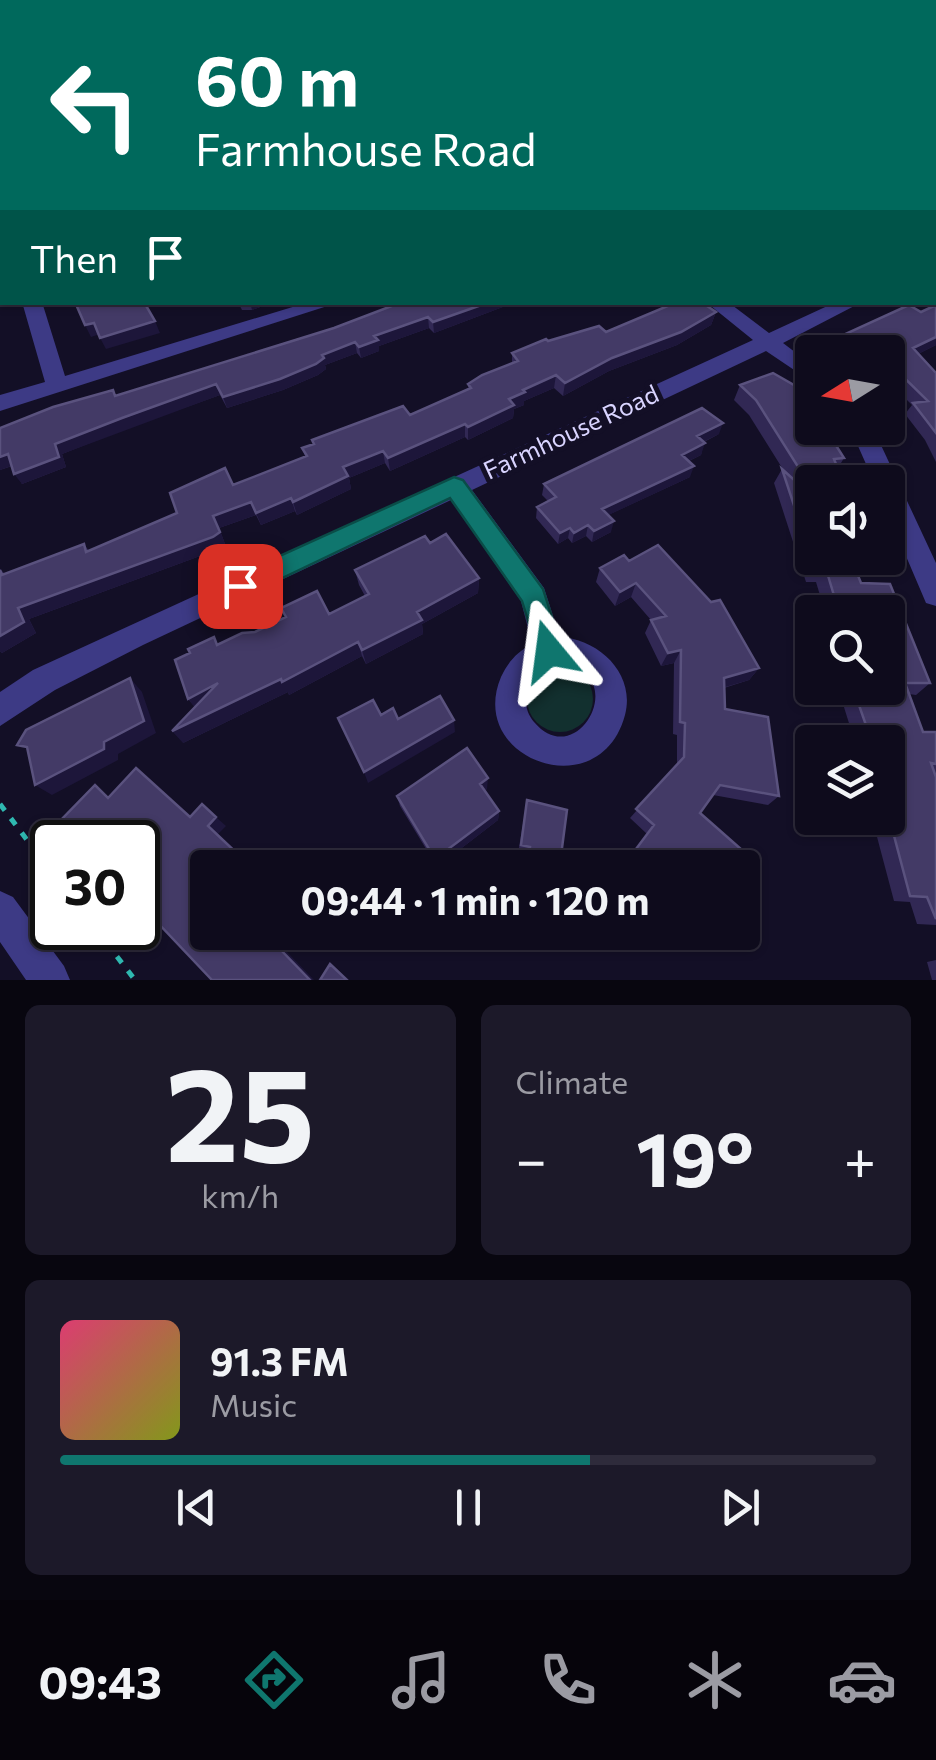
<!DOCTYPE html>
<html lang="en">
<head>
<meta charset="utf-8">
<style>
  body { margin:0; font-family:Commissioner,sans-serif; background:#1c1929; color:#f1f3f6; height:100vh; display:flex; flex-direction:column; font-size:38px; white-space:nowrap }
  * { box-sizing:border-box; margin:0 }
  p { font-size:32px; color:#9b9ba3 }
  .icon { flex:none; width:55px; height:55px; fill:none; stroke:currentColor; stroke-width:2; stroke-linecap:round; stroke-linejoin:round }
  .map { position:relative; height:980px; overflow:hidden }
  .panel { display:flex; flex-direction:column; gap:25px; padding:25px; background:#08060f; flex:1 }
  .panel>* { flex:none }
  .top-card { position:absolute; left:0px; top:0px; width:938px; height:305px; box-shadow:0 2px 8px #0004,0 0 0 2px #2e2b3b; background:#00695c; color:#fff; overflow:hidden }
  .needle { width:65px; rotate:259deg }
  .tools { position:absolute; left:795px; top:335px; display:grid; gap:20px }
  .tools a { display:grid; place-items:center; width:110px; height:110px; border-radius:10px; background:#0e0b1c; box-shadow:0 2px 8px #0004,0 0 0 2px #2e2b3b; font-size:50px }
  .speed { position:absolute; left:30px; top:820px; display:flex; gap:20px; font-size:50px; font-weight:700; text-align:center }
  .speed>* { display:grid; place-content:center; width:130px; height:130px; border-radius:50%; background:#0e0b1c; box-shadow:0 2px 8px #0004,0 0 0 2px #2e2b3b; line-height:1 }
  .speed .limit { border:5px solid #111; border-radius:15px; background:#fff; color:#111 }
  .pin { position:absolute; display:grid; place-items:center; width:85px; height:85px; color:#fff; margin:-42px; border-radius:20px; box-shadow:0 5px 15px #0006 }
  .me { position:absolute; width:110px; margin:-55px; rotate:344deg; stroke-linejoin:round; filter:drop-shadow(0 0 8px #0008) }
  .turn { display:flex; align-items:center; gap:35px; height:210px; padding:0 30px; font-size:45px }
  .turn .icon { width:130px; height:130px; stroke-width:2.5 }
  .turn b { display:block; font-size:70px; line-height:85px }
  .then { display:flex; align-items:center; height:95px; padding:0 30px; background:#0003; gap:20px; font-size:38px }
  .big { font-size:75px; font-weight:700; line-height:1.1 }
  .panel .card { flex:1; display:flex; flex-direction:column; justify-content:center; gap:15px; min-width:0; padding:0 35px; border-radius:15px; background:#1c1929 }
  .panel .dial { align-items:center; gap:0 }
  .dial b { font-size:130px; line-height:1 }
  .song { display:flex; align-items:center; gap:30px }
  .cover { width:120px; height:120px; border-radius:15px; background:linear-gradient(135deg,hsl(340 70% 55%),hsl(70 70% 35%)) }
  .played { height:10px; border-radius:5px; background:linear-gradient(90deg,#0f766e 65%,#2e2b3b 65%) }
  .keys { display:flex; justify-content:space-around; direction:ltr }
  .heat { display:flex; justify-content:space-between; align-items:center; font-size:55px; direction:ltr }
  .panel .tiles { flex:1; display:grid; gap:25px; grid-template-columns:1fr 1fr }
  .card:last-child { grid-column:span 2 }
  .trip { position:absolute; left:190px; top:850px; width:570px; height:100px; border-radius:10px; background:#0e0b1c; box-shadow:0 2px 8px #0004,0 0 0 2px #2e2b3b; font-weight:700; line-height:100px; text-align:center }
  .tabs { display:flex; height:160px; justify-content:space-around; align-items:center; background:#06040b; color:#9b9ba3 }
  .tabs .icon { width:70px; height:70px }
  .tabs .current { color:#0f766e }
  .tabs b { font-size:45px; color:#f1f3f6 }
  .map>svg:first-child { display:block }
  .green { fill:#12302f }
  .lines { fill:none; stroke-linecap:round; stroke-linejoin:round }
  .path-far1 { stroke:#2fb8b0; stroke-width:2.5; stroke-dasharray:2.5 4; stroke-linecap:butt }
  .path { stroke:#2fb8b0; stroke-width:5; stroke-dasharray:8 10; stroke-linecap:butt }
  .service { fill:#3d3a85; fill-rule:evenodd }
  .minor { fill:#3d3a85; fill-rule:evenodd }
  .tertiary { fill:#3d3a85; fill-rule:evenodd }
  .secondary { fill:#6f6bff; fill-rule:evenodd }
  .wall { fill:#312854 }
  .shaded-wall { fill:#1d163a }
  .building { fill:#433a66; stroke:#5a527e; stroke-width:2.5 }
  .route { fill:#0f766e; stroke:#0a4d48; stroke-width:2.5 }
  .labels { text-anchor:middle; stroke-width:10; stroke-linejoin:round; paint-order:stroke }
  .street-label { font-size:25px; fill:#d9d4ff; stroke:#130f26 }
</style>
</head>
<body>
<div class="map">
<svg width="936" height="980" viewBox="0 0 936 980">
  <rect width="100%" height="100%" fill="#130f26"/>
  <path class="green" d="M527 699a33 33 0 1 1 66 0a33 33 0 1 1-66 0Z"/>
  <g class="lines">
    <path class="path-far1" d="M826 1 831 0"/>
    <path class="path" d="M0 804 52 873
      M95 928 135 980"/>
    <path class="service" d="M848 0H854V2H849Z
      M2 20V24L0 25V21Z
      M935 23H936V27H935Z"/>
    <path class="minor" d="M171 0H183L184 2H173Z
      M935 109H936V117H935Z
      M935 256H936V266H935Z
      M935 274 936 275V287L935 286Z
      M22 302H42L65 376 309 302H340L0 411V395L45 382Z
      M706 302H728L769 333 836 302H862L783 343 812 365V382L766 351 472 490 544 588 560 637C598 639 636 673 625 715 600 808 466 760 501 677 508 662 517 652 532 644L521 601 451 500 143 645 55 690 0 726V692L33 670 753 340ZM561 665C632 671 578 774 534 722 514 698 534 667 561 665Z
      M850 428H873L936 563V606L926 603 888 514V482H874Z"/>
    <path class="tertiary" d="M793 0H810L811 2H795Z
      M935 44H936V52H935Z
      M0 891 13 897 64 966 70 980H26L0 942Z"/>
    <path class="secondary" d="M0 179H2V189H0Z"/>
  </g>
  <path class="wall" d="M635 0H697L684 2H641Z
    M912 0H936V14L935 2H916Z
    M238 302H274L252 310H242Z
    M402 302H516L434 333 429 328 379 346V351L361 358 357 353 325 365 326 369 318 375 283 390 227 408 220 395 128 428 62 454 66 467 22 484 12 466 0 470V428L113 390 116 396 334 328Z
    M716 312 711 325 677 345 609 371 563 396 554 388 524 401V405L514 409 513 418 468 440 465 437 390 471 385 463 349 478 351 489 297 515 295 511 261 525 256 515 219 528 225 544 219 549 29 619 36 633 2 653 0 651V569L5 574 84 544 89 551 177 513 233 485 305 456 302 448 313 444 312 440 410 415 468 389V384L512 364V353L548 341 606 332Z
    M921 312 936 345 918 354 936 373V462L925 440 905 414 912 405 888 381V352H843L836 346 843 335Z
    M773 373 799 388 812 409V428H825L844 458 838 468 843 482H812V558H863L862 559H852L861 583 890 584 930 683 916 695 909 694 923 732H936V925L917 924 910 902 894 901 872 818H888V742H851L850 738 853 736 838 688H888V612H825L816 582H806L774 483 782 469 784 471 749 415 734 400 740 385Z
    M719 434 704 442 701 455 689 461 690 477 608 515 611 532 592 542 586 536 572 543 568 538 558 544 536 518 537 507 548 501 542 495 544 484Z
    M430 543 479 578 478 593 422 624 423 634 366 664 362 656 289 695 288 692 183 743 195 707 188 699 218 644 255 632 329 614 365 596 359 585 355 570Z
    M658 545 711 602 720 600 759 668 749 680 724 688 725 709 768 717 779 796 768 805 713 795 700 813 759 865 742 889V868H621L647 834 630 818 677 765V735L673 734 674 663 661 666 645 633 651 620 631 597 615 606 596 582 600 568 624 555 629 561Z
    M487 789 485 790 499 811 498 820 437 867 400 806 397 796Z
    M527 800 562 848 604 868H525L527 855 518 853Z
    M936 960V980H932L927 962Z"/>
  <path class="shaded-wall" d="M376 0H408L394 2H361Z
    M655 0H697L684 2H655Z
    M250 302H274L252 310Z
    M490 302H516L434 333 433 322Z
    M716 312 711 325 677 345 609 371 563 396 565 383 612 358Z
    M428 317 429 328 379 346V351L361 358 359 347 374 336Z
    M155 321 160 333 106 349 100 338Z
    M94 323 100 334 91 337 85 325Z
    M936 337V345L906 360 913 348Z
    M355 342 357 353 325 365 326 369 318 375 283 390 227 408 223 397 322 355Z
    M556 375 554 388 524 401V405L514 409 513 418 468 440V427L523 390Z
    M216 384 220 395 62 454 66 467 22 484 14 474 55 444Z
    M723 423 719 434 693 447 697 436Z
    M465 424V437L390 471 388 458Z
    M705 443 701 455 678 466 682 455Z
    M383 451 385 463 349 478 351 489 297 515 293 502 343 467Z
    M8 454 17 464 0 470V457Z
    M694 466 690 477 600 519 602 509Z
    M291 498 295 511 261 525 256 513Z
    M251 502 256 515 219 528 225 544 219 549 29 619 36 633 2 653 0 651V636L18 608 213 516Z
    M614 521 611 532 592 542 594 531Z
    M588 525 586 536 572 543 574 533Z
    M570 528 568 538 558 544 560 533Z
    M479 578 478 593 422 624 423 634 366 664 362 650 417 612Z
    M636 583 631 597 615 606 620 592Z
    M358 642 362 656 289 695 288 692 183 743 172 731Z
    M681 650 674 663 661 666 668 653Z
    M759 668 749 680 715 690 724 678Z
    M130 678 142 692 156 733 118 754V760L52 795 35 785 104 742Z
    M218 683 198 711 188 699Z
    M454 720 455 732 368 783 364 772Z
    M488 778 487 789 480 794V784Z
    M499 811 498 820 437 867 435 859Z
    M216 817 226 826 218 834 253 868H238L208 826Z
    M270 932H273L290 948 287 952 314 980H310L278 947Z"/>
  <path class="building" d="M102 0H160L162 2H87Z
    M206 0H376L361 2H209Z
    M75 302H144L155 321 100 338 94 323 85 325Z
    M402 302H490L433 322 428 317 374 336 378 340 359 347 355 342 322 355 324 358 316 364 280 379 223 397 216 384 122 418 55 444 59 457 14 474 8 454 0 457V428L53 407 113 390 115 396 334 328Z
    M677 302H701L716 312 681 332 612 358 565 383 556 375 523 390 525 392 509 399 514 405 468 427 465 424 388 458 383 451 343 467 348 476 293 502 291 498 256 513 251 502 213 516 220 532 213 537 18 608 24 622 0 636V570L2 575 84 544 86 552 177 513 170 493 225 468 233 485 307 456 302 448 314 444 312 440 403 406 410 415 471 388 468 384 482 375 518 361 512 353 546 339 548 341 599 326 606 332Z
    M909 305 921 312 934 306 936 307V337L913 348 936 373V433L913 403 928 401 888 362V352H861L843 335Z
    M773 373 799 388 812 409V428H825L844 458 834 459 843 482H812V489L756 400 740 385Z
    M702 408 723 423 697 436 705 443 682 455 694 466 602 509 614 521 594 531 588 525 574 533 570 528 560 533 537 507 556 497 544 484Z
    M782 469 812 496V558H851L861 583 890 584 930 683H905L923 732H936V764L931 763 936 777V919L927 897 910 896 888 813V742H867L862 728H867L853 688H888V612H839L826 569H815Z
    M446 534 479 578 417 612 422 620 362 650 358 642 282 682 281 679 172 731 218 683 188 699 175 660 190 653 188 649 214 637 217 645 242 633 255 632 286 617 281 608 317 591 329 614 369 594 355 570 425 536 430 543Z
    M658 545 711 602 720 600 759 668 724 678 725 709 768 717 779 796 720 785 700 813 759 865 744 888 742 887V868H626L624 865 654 825 636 809 684 757 685 723 680 722 681 650 668 653 651 620 666 616 636 583 620 592 600 568 624 555 629 561Z
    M130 678 144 721 104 742V749L35 785 27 747 17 745 26 730Z
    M440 696 454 720 364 772 338 718 373 700 381 715 393 708 398 719Z
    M467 748 488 778 480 784 499 811 435 859 397 796Z
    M136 768 190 817 202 804 216 817 208 826 244 860 238 868H208V932H270L282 944 278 947 310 980H212L138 902 140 896 138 894V842H85L61 820 95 785 108 798Z
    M527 800 567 810 562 848 605 858 604 868H527L530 847 521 845Z
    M330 964 347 980H320Z"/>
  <path class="route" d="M454 477 463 480 543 589 563 651 559 660 549 664 540 660 522 601 450 498 249 594 240 597 231 594 228 586 231 578Z"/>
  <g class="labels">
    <g class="street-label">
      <text transform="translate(571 432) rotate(-25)" y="9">Farmhouse Road</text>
    </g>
  </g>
</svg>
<div class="tools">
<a><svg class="needle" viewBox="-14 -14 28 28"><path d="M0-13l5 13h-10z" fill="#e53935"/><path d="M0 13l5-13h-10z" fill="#9b9ba3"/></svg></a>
<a><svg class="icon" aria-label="sound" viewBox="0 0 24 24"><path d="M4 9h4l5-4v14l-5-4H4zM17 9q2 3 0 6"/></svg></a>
<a><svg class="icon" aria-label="search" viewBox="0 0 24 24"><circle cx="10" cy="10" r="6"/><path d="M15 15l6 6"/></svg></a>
<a><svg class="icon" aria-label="layers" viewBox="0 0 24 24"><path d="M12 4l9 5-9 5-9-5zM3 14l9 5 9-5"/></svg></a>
</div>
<div class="speed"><div class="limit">30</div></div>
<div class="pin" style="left:240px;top:586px;background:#d93025"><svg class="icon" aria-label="arrive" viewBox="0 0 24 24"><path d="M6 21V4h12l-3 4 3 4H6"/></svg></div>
<svg class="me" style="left:549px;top:651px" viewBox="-20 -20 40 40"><path d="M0-17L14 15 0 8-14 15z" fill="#0f766e" stroke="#fff" stroke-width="4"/></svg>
<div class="trip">09:44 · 1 min · 120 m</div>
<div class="top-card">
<div class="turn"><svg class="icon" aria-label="left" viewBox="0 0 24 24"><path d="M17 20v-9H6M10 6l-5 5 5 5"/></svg><div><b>60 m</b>Farmhouse Road</div></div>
<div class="then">Then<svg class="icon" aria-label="arrive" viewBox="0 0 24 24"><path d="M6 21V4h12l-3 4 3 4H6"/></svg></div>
</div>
</div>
<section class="panel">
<div class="tiles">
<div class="card dial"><b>25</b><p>km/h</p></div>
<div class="card"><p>Climate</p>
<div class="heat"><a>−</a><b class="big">19°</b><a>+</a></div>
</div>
<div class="card">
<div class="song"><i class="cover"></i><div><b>91.3 FM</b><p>Music</p></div></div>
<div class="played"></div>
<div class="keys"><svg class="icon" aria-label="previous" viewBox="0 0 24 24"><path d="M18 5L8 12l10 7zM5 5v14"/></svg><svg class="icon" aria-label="pause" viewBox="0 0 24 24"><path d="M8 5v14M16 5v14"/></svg><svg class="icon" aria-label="next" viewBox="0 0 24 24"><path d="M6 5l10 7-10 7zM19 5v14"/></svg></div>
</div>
</div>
</section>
<nav class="tabs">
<b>09:43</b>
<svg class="icon current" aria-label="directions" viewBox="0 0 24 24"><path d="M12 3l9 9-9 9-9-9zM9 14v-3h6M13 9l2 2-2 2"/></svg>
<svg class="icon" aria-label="music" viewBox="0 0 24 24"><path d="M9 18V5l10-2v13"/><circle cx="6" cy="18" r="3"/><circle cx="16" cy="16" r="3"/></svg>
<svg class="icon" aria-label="phone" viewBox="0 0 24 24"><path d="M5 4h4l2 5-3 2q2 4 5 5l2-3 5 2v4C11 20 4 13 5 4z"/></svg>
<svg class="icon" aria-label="climate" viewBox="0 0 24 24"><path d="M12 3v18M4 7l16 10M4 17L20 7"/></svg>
<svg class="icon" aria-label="car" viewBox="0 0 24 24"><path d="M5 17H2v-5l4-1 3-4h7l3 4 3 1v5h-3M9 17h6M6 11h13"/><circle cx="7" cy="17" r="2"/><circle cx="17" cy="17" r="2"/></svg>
</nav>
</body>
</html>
